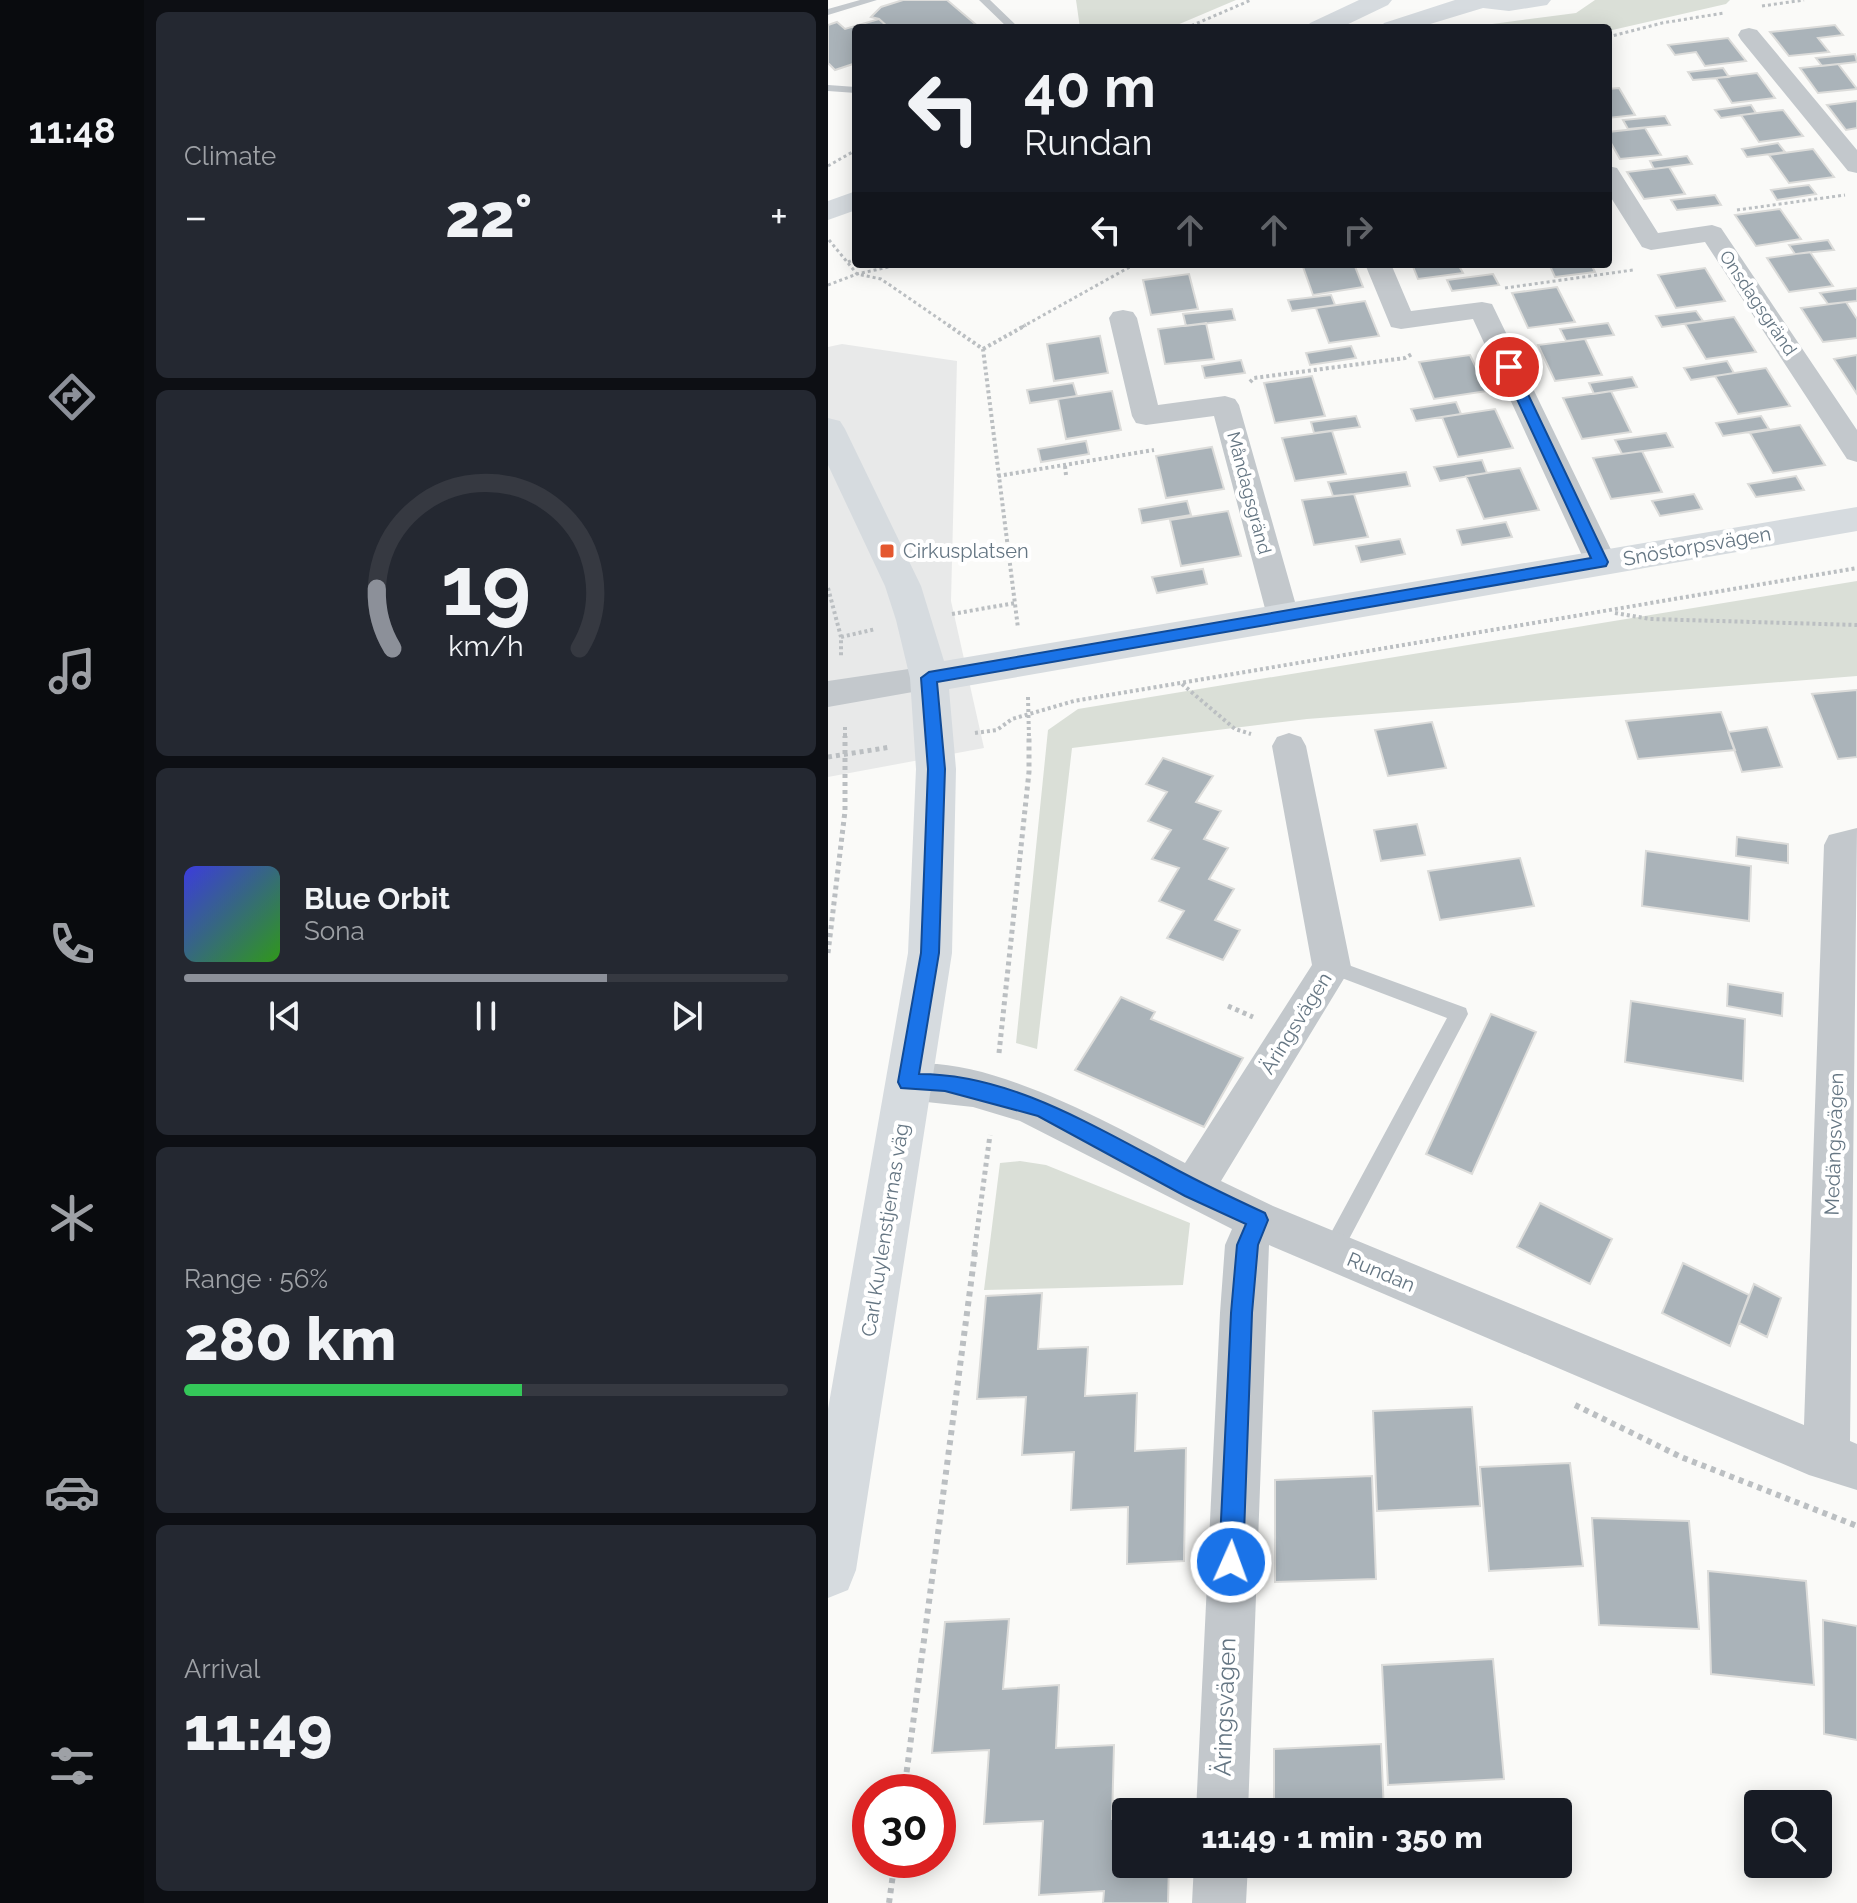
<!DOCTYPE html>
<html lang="en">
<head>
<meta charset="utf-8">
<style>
  body { margin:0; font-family:Raleway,sans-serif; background:#242831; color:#f1f3f6; height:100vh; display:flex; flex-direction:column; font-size:30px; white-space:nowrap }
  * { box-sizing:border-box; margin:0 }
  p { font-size:26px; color:#9ea1a6 }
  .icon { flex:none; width:44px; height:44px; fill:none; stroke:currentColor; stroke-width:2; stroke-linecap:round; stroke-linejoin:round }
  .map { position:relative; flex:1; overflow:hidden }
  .sheet { display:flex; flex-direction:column; gap:12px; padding:12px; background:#0d0f14; width:684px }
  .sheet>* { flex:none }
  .hud { position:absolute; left:24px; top:24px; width:760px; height:244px; border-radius:8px; box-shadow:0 4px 20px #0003; background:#171b24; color:#f1f3f6; overflow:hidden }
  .tools { position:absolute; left:916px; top:1790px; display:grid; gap:16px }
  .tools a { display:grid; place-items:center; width:88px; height:88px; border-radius:8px; background:#171b24; box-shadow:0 4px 20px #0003; font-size:40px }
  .speed { position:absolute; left:24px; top:1774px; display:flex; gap:16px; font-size:40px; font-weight:700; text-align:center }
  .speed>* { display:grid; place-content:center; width:104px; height:104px; border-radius:50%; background:#171b24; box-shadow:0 4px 20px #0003; line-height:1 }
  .speed .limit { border:12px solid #d22; background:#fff; color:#111 }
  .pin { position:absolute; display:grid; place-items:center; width:68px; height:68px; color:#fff; margin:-34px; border:4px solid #fff; border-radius:50%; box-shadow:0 2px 8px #0007 }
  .me { position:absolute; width:88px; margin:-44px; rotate:2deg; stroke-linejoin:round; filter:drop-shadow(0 0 6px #0008) }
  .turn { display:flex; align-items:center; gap:28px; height:168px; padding:0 40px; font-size:36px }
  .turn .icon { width:104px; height:104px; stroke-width:2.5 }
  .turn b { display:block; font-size:56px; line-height:68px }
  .lanes { display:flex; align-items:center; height:76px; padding:0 40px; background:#0003; justify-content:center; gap:40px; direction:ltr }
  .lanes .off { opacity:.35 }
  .big { font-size:60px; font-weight:800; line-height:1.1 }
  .sheet .tile { flex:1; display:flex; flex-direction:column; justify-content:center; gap:12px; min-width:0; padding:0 28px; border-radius:12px; background:#242831 }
  .sheet .dial { align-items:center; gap:0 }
  .dial svg { height:208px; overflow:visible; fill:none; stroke:#363941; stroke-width:7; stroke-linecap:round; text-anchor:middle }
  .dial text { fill:#f1f3f6; stroke:none }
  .song { display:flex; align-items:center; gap:24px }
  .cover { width:96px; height:96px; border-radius:12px; background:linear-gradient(135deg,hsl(240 70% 55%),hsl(110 70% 35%)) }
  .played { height:8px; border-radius:4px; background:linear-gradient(90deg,#8c9099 70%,#363941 70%) }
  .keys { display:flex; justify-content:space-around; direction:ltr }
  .heat { display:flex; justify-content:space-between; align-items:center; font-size:44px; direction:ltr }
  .charge { height:12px; border-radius:6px; background:linear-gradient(90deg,#34c759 56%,#363941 0) }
  .trip { position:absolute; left:284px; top:1798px; width:460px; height:80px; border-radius:8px; background:#171b24; box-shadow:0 4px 20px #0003; font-weight:800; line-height:80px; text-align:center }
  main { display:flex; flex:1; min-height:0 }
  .dock { display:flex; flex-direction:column; width:144px; justify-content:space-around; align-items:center; background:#090b0e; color:#9ea1a6 }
  .dock .icon { width:56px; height:56px }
  .dock .current { color:#8c9099 }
  .dock b { font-size:36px; color:#f1f3f6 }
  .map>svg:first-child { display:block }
  .built { fill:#e8e9e9 }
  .green { fill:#dadfd7 }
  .building { fill:#aab3b9; stroke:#dcdcda; stroke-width:2 }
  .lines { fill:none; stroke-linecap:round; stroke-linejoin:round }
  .path-far3 { stroke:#bbbfc2; stroke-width:3; stroke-dasharray:3 3; stroke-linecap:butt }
  .path-far2 { stroke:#bbbfc2; stroke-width:4; stroke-dasharray:3 3; stroke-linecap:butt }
  .path-far1 { stroke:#bbbfc2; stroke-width:5; stroke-dasharray:4 4; stroke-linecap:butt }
  .path { stroke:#bbbfc2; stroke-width:6; stroke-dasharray:5 5; stroke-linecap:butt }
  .lane { fill:#c3c8cc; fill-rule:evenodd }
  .street { fill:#c3c8cc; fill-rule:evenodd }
  .secondary { fill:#d6dbdf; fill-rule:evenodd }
  .highway { fill:#d6dbdf; fill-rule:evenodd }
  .route { fill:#1a73e8; stroke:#114b97; stroke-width:2 }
  .poi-dot { fill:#e4572e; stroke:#fff; stroke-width:3 }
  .labels { text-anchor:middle; stroke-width:8; stroke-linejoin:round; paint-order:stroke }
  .far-street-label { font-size:18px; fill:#657683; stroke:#fff }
  .street-label { font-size:20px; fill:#657683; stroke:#fff }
  .poi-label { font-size:20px; fill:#657683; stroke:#fff; text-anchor:start }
  .near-street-label { font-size:24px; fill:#657683; stroke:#fff }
</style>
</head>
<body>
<main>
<nav class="dock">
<b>11:48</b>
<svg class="icon current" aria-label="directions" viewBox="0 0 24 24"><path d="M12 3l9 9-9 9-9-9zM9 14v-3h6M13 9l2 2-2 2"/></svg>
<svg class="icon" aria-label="music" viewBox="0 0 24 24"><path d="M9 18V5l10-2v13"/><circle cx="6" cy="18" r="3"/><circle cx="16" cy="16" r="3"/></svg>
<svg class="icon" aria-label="phone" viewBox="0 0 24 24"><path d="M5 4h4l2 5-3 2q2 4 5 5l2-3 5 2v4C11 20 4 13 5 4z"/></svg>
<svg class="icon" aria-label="climate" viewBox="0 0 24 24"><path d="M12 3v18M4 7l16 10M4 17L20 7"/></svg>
<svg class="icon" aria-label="car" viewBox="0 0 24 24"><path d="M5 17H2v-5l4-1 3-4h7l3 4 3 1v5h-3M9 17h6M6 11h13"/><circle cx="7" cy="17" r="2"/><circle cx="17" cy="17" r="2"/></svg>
<svg class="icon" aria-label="filters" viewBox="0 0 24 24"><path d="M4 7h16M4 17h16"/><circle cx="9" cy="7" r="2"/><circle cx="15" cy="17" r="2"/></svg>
</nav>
<section class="sheet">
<div class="tile"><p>Climate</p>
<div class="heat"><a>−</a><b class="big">22°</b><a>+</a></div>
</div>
<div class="tile dial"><svg viewBox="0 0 100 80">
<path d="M14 69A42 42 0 1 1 86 69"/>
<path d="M14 69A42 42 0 0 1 8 46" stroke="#8c9099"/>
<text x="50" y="56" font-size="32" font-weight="700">19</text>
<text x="50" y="72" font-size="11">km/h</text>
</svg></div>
<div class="tile">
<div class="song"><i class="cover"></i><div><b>Blue Orbit</b><p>Sona</p></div></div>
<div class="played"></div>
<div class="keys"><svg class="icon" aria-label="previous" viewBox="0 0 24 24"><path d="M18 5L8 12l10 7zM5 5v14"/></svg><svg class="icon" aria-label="pause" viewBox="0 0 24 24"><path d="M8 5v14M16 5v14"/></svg><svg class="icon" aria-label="next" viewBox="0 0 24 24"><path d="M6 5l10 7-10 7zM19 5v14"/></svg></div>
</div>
<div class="tile"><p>Range · 56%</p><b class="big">280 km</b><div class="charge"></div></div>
<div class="tile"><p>Arrival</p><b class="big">11:49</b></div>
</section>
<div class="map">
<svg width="1029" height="1903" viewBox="0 0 1029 1903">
  <rect width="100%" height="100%" fill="#fafaf8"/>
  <path class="built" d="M14 344 129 361 123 601 156 748 0 777V347Z"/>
  <path class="green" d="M248 0H408L342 28H252Z
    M767 0H902L898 4 780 31V28H634L748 13Z
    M1029 581V676L479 719 244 748 209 1049 188 1043 220 730 250 709Z
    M192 1161 218 1165 362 1223 355 1285 156 1290 172 1163Z"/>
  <path class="building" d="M75 0H119L152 28H61L51 19 43 17 53 7Z
    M51 19 61 28H28V63L7 70 0 63V25L9 22 17 29Z
    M1007 25 1015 35 990 38 1001 52 961 56 942 32Z
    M900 38 918 61 877 66 868 52 847 55 840 45Z
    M1027 54 1029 62 994 66 988 58Z
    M1010 64 1029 89 990 93 972 68Z
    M895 68 901 77 865 80 860 72Z
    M929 73 947 98 904 103 888 78Z
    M791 88 807 115 780 118V89Z
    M1029 101V128L1018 130 999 105Z
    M923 105 928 113 893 118 887 110Z
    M955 110 975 136 931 142 913 115Z
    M837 116 842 125 800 129 795 120Z
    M817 128 833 155 792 159 780 138V132Z
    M950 143 957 152 919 157 914 149Z
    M985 149 1006 177 961 183 941 155Z
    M859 156 864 164 826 169 822 161Z
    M841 167 857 194 816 199 799 172Z
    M981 185 988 194 949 200 943 190Z
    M887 195 893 205 849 210 843 200Z
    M952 209 973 239 928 246 907 215Z
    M1000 240 1006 250 967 254 961 245Z
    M982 252 1005 286 961 292 939 258Z
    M474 264H526L535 287 485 295Z
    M584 264H630L635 273 590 279Z
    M739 264H763L767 272 727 277 722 266Z
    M877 268 897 301 848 308 830 275Z
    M361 274 370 309 323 315 315 280Z
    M665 274 671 285 624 291 619 280Z
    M729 287 747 322 700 328 684 293Z
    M1029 288V301L1000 304 992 293Z
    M503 295 507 305 464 311 460 300Z
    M537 301 551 336 501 343 488 308Z
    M1018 302 1029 319V338L995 342 973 308Z
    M404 309 407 320 358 326 355 314Z
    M868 311 875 321 834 327 828 316Z
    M906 317 928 352 878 359 857 324Z
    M378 323 386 359 337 364 330 329Z
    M780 323 786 335 738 341 732 329Z
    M272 336 280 373 226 381 219 344Z
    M757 339 774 375 727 381 710 345Z
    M523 346 528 358 482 365 478 353Z
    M642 355 659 391 606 399 591 362Z
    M1029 355V394L1006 359Z
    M413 360 417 373 377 378 374 366Z
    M899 361 906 373 863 380 856 368Z
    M938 368 962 406 910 414 887 376Z
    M484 376 497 416 447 423 436 383Z
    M804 377 809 387 766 394 761 383Z
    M245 383 249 396 202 403 199 390Z
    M284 391 293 430 238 439 230 399Z
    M783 391 803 432 754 439 735 398Z
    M628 402 633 414 588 421 583 409Z
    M667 409 685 448 630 457 614 417Z
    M528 416 532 427 486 433 483 422Z
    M933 416 941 429 895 436 888 423Z
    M972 425 997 465 945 473 922 433Z
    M504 431 518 474 467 481 454 438Z
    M838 433 845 447 794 454 787 440Z
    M258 441 261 454 213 462 210 449Z
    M384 447 396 489 338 498 328 456Z
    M814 451 834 492 783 499 765 458Z
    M654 460 659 473 612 481 606 467Z
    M692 468 711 510 656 519 638 476Z
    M578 472 582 486 526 494 505 496 500 482Z
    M968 476 976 490 928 497 920 484Z
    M526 494 540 537 486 545 474 500Z
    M866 494 874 509 832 516 824 501Z
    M359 501 363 515 314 523 311 509Z
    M400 511 413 556 353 566 342 520Z
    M678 522 684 537 634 545 629 530Z
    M572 539 577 554 533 562 528 546Z
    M375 569 379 584 329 593 324 577Z
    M1029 690V757L1010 759 984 694Z
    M893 712 907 750 810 759 798 721Z
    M604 722 618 768 560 776 547 730Z
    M939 727 954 767 914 772 900 732Z
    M335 758 385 776 368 802 393 811 376 839 400 848 381 879 406 889 387 920 412 930 395 960 339 938 356 911 331 901 351 868 324 859 343 830 320 821 339 792 318 784Z
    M589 824 597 855 553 861 546 830Z
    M909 837 960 844V863L908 856Z
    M818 851 923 866 921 921 814 906Z
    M692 858 706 906 612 920 600 871Z
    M900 984 955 993 954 1016 899 1006Z
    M293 997 327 1012 323 1019 415 1058 376 1127 247 1070Z
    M803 1001 917 1019 915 1081 797 1062Z
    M663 1014 708 1032 644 1174 598 1154Z
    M712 1203 784 1239 762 1284 689 1247Z
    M855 1263 921 1295 902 1346 834 1313Z
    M926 1284 953 1298 939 1337 911 1323Z
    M214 1293 210 1349 260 1347 257 1396 309 1393 307 1451 358 1448 356 1561 299 1564 300 1507 243 1510 246 1452 194 1455 198 1397 149 1399 158 1296Z
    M644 1407 652 1506 549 1511 545 1411Z
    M742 1463 755 1566 661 1571 652 1467Z
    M544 1476 548 1579 447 1582V1480Z
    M764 1518 861 1521 871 1629 771 1625Z
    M880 1571 978 1581 986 1685 883 1674Z
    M181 1619 175 1689 231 1685 228 1748 286 1745 284 1819 298 1818V1864H341L340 1903H275L276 1891 211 1895 215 1821 156 1824 161 1750 104 1753 117 1622Z
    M995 1620 1029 1626V1740L996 1734Z
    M665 1659 676 1779 560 1785 554 1665Z
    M553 1744 556 1812H446V1749Z
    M447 1864H558V1867L447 1872Z"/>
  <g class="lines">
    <path class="path-far3" d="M934 6 976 0
      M358 28 423 0
      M780 37 834 23 896 13
      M0 166 28 150
      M909 210 1017 195
      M1 240 29 274 53 279 123 327
      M20 262 28 259
      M0 285 29 274 74 264
      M677 288 805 270
      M194 327 307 264"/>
    <path class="path-far2" d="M120 325 155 349 190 628
      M155 349 198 325
      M422 382 426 378 577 358 584 354
      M237 466 238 475
      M170 476 326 450
      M0 588 13 637V657
      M787 613 822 619 1029 625
      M124 614 187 603
      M13 637 48 629
      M354 684 407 729 423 734
      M200 697 201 738
      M17 727V738
      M147 733 169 730 184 719 246 701 1029 568"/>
    <path class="path-far1" d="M0 757 63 747
      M0 953 17 811V736
      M400 1006 425 1017
      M171 1053 201 772V736
      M146 1254 162 1135"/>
    <path class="path" d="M747 1405 853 1457 1029 1526
      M76 1792 147 1252
      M61 1903 67 1860"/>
    <path class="lane" d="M32 0H49L0 15V9Z
      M151 0H162L191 28H180Z
      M0 85 28 87V93L0 91Z
      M504 959 638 1008 640 1014 511 1258 504 1261 497 1258 494 1251 497 1244 619 1018 498 972 495 967 498 962Z"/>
    <path class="street" d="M921 28 929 30 1029 150V173L1020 171 913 40 910 35 913 30Z
      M780 166 789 168 830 233 884 225 893 228 1029 430V462L1019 459 877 242 823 250 814 247 780 193Z
      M537 264H563L583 311 654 302 664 304 789 562 784 570 773 573 762 570 757 562 645 319 573 329 563 327Z
      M295 310 305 312 309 318 330 405 397 396 407 399 411 405 471 616 466 624 455 628 444 624 439 616 386 416 318 425 308 423 304 416 281 318 285 312Z
      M101 666 113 669 118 678 113 687 0 707V681Z
      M461 733 473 737 478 746 523 967 393 1181 445 1206 976 1425 996 845 1001 835 1029 828 1022 1441 1029 1444V1490L981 1475 441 1245 420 1812H368L392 1313 397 1245 404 1229 192 1121 145 1107 80 1100 66 1095 60 1082 66 1069C140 1042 290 1128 357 1163L484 965 444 746 449 737Z
      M366 1864H420L418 1903H364Z"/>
    <path class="secondary" d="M0 418 12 421 17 429 93 586 116 661 1029 507V531L121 689 128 769 124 953 28 1570 20 1590 0 1598V1409L80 953 88 769 82 678 68 620 57 586 0 465Z"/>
    <path class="highway" d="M531 0H564L560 5 512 28H478L482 23Z
      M627 0H723L719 5 681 11 655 8 589 28H552L556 23Z
      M28 191V210L0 220V201Z"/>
  </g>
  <path class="route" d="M681 362 687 367 780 562 778 566 109 682 117 769 111 953 91 1074C176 1074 253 1119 327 1158 363 1178 400 1196 437 1213L440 1220 430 1245 424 1313 415 1562 411 1570 403 1573 395 1570 391 1562 403 1313 409 1245 418 1224 357 1196 210 1116 117 1091 73 1088 70 1082 93 953 100 769 93 678 101 672 763 558 674 367Z"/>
  <rect class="poi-dot" x="51" y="543" width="16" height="16" rx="4"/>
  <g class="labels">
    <g class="far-street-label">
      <text transform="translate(930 303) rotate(56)" y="6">Onsdagsgränd</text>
      <text transform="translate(421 493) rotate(75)" y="6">Måndagsgränd</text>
    </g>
    <g class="street-label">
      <text transform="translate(869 546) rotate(-10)" y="7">Snöstorpsvägen</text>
      <text transform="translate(468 1023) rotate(-58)" y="7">Äringsvägen</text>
      <text transform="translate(1006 1144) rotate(-88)" y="7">Medängsvägen</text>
      <text transform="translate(57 1230) rotate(-81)" y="7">Carl Kuylenstjernas väg</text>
      <text transform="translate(553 1272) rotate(23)" y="7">Rundan</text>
    </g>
    <g class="poi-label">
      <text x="75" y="558">Cirkusplatsen</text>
    </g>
    <g class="near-street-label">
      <text transform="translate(397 1707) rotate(-88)" y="8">Äringsvägen</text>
    </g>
  </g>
</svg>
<div class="tools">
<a><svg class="icon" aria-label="search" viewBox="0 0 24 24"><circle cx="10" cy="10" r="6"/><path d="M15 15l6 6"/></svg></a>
</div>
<div class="speed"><div class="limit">30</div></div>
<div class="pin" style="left:681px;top:367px;background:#d93025"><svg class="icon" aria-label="arrive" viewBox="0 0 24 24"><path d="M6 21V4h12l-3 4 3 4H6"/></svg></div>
<svg class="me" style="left:403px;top:1562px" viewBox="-20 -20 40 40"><circle r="17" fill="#1a73e8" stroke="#fff" stroke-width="3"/><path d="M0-11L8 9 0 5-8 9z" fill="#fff"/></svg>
<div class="trip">11:49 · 1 min · 350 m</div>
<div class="hud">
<div class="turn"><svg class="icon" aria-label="left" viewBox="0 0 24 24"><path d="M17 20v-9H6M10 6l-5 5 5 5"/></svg><div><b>40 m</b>Rundan</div></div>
<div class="lanes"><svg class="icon" aria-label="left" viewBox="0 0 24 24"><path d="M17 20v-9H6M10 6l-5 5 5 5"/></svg><svg class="icon off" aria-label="ahead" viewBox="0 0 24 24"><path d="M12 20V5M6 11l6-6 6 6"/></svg><svg class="icon off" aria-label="ahead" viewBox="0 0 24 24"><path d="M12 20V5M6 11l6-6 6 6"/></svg><svg class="icon off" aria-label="right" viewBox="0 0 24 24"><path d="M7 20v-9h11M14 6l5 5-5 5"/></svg></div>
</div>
</div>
</main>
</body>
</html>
